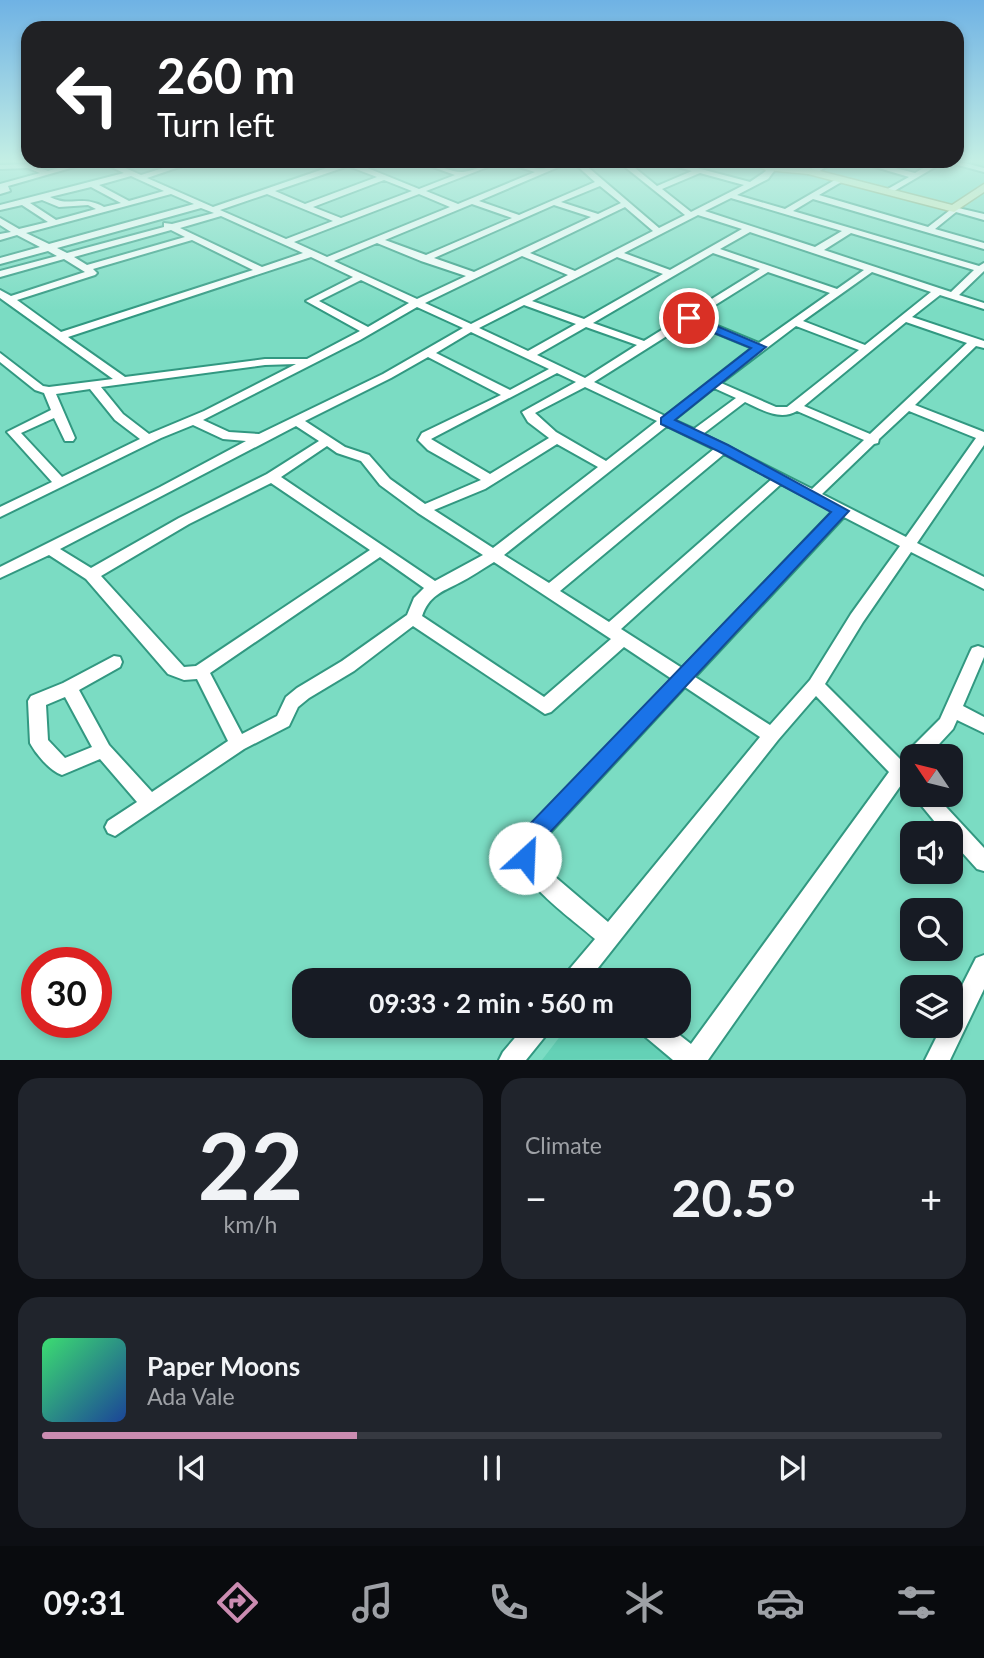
<!DOCTYPE html>
<html lang="en">
<head>
<meta charset="utf-8">
<style>
  body { margin:0; font-family:Lato,sans-serif; background:#20242c; color:#f1f3f6; height:100vh; display:flex; flex-direction:column; font-size:26px; white-space:nowrap }
  * { box-sizing:border-box; margin:0 }
  p { font-size:23px; color:#9ea1a6 }
  .icon { flex:none; width:38px; height:38px; fill:none; stroke:currentColor; stroke-width:2; stroke-linecap:round; stroke-linejoin:round }
  .map { position:relative; height:1060px; overflow:hidden }
  .side { display:flex; flex-direction:column; gap:18px; padding:18px; background:#0d0f14; flex:1 }
  .side>* { flex:none }
  .guide { position:absolute; left:21px; top:21px; width:943px; height:147px; border-radius:21px; box-shadow:0 4px 10px #0003; background:#202124; color:#fff; overflow:hidden }
  .needle { width:46px; rotate:305deg }
  .controls { position:absolute; left:900px; top:744px; display:grid; gap:14px }
  .controls a { display:grid; place-items:center; width:63px; height:63px; border-radius:14px; background:#171b24; box-shadow:0 4px 10px #0003; font-size:35px }
  .speed { position:absolute; left:21px; top:947px; display:flex; gap:14px; font-size:35px; font-weight:700; text-align:center }
  .speed>* { display:grid; place-content:center; width:91px; height:91px; border-radius:50%; background:#171b24; box-shadow:0 4px 10px #0003; line-height:1 }
  .speed .limit { border:10px solid #d22; background:#fff; color:#111 }
  .pin { position:absolute; display:grid; place-items:center; width:60px; height:60px; color:#fff; margin:-30px; border:4px solid #fff; border-radius:50%; box-shadow:0 2px 7px #0007 }
  .me { position:absolute; width:77px; margin:-38px; rotate:25deg; stroke-linejoin:round; filter:drop-shadow(0 0 5px #0008) }
  .turn { display:flex; align-items:center; gap:24px; height:147px; padding:0 21px; font-size:32px }
  .turn .icon { width:91px; height:91px; stroke-width:2.5 }
  .turn b { display:block; font-size:49px; line-height:60px }
  .big { font-size:52px; font-weight:700; line-height:1.1 }
  .side .card { flex:1; display:flex; flex-direction:column; justify-content:center; gap:10px; min-width:0; padding:0 24px; border-radius:21px; background:#20242c }
  .side .dial { align-items:center; gap:0 }
  .dial b { font-size:91px; line-height:1 }
  .song { display:flex; align-items:center; gap:21px }
  .cover { width:84px; height:84px; border-radius:10px; background:linear-gradient(135deg,hsl(140 70% 55%),hsl(220 70% 35%)) }
  .played { height:7px; border-radius:4px; background:linear-gradient(90deg,#cb8cb1 35%,#363941 35%) }
  .keys { display:flex; justify-content:space-around; direction:ltr }
  .heat { display:flex; justify-content:space-between; align-items:center; font-size:38px; direction:ltr }
  .side .tiles { flex:1; display:grid; gap:18px; grid-template-columns:1fr 1fr }
  .card:last-child { grid-column:span 2 }
  .trip { position:absolute; left:292px; top:968px; width:399px; height:70px; border-radius:21px; background:#171b24; box-shadow:0 4px 10px #0003; font-weight:700; line-height:70px; text-align:center }
  .dock { display:flex; height:112px; justify-content:space-around; align-items:center; background:#090b0e; color:#9ea1a6 }
  .dock .icon { width:49px; height:49px }
  .dock .selected { color:#cb8cb1 }
  .dock b { font-size:32px; color:#f1f3f6 }
  .map>svg:first-child { display:block }
  .built { fill:#64d1b6 }
  .lines { fill:none; stroke-linecap:round; stroke-linejoin:round }
  .minor-casing { stroke:#329881; stroke-width:4 }
  .major-casing { stroke:#879c64; stroke-width:3 }
  .minor { fill:#fff; fill-rule:evenodd }
  .major { fill:#e2e9b8; fill-rule:evenodd }
  .route { fill:#1a73e8; stroke:#114b97; stroke-width:2 }
</style>
</head>
<body>
<div class="map">
<svg width="984" height="1060" viewBox="0 0 984 1060">
  <rect width="100%" height="100%" fill="#7bdcc3"/>
  <path class="built" d="M568 1026H632L673 1059 542 1060Z"/>
  <g class="lines">
    <g class="minor-casing">
      <path id="minor" d="M75 163H88L8 186 10 191 0 194V184L40 173 28 168 0 169V165L29 164 48 171Z
        M103 163H114L141 175 179 163H191L147 178 213 207 341 163H355L419 189 455 175 422 163C436 163 452 173 463 172 475 171 485 163 498 163L426 191 458 204 535 172 506 163C518 163 529 168 540 169 548 169 558 163 568 163L479 201 519 215 595 182 574 163H583L659 228 685 215 620 163H629L657 186 692 171 664 163H678L750 182 766 171 763 165H769L774 171 768 179 737 195 785 209 840 177 844 179 843 181 819 195 928 227 954 207 984 214V220L956 212 935 229 984 243V249L813 199 793 211 979 266 984 263V271L959 295 984 303V309L940 295 912 317 984 341V348L976 346 915 405 984 432V445L917 543 984 577V589L911 552 863 622 825 684 900 759 940 719 970 652 972 648 978 646 984 648V657L963 706 984 717V733L957 720 953 729 928 756H912V792L901 785 708 1060H673L642 1034 639 1026H668L691 1044 889 772 816 696 778 740 598 968 604 972 607 980H564L567 972 595 939C573 919 503 872 517 840L672 679 624 647 551 712 545 714 413 626 354 671 309 698 298 707 289 726 244 749 115 836 108 833 105 827 108 821 137 802 100 759 62 775C50 771 36 754 30 743L28 701 31 696 63 683 114 656 120 657 122 662 120 667 79 690 109 745 152 792 228 741 197 679 184 680 168 674 86 579 49 555 0 578V567L160 487 246 441 223 439 193 425 161 438 0 517V507L52 482 7 432 51 410 44 393 35 390 0 362V353L43 386 49 387 113 379 0 298V290L11 296 85 272 64 259 0 277V271L57 256 48 251 0 264V258L40 247 17 235 0 240V234L11 232 0 225V218L19 229 48 222 22 205 0 210V205L124 173ZM348 166 377 177 305 204 275 191ZM700 173 744 185 691 212 662 189ZM131 176 164 191 129 201 99 185ZM384 180 412 191 341 218 313 207ZM600 186 621 203 598 214 561 202ZM91 187 121 203 104 207C81 194 71 208 50 197ZM171 194 194 204 49 244 26 233ZM267 194 333 221 286 239 220 210ZM419 194 450 207 327 257 294 242ZM731 198 842 231 815 247 705 211ZM42 200 59 207 88 205 96 209 56 220 30 203ZM472 204 512 218 426 255 385 240ZM554 205 591 217 474 272 434 258ZM625 207 653 231 575 271 530 253ZM201 208 214 213 172 224 164 223V227L67 253 57 248ZM698 215 742 229 670 270 624 253ZM221 216 303 253 262 267 180 228ZM171 230 185 237 87 265 74 257ZM750 232 864 270 837 289 720 249ZM851 233 974 270 951 292 824 250ZM192 240 253 270 61 332 17 300 95 275 97 273 93 269ZM377 243 421 261 466 276 417 299 334 261ZM713 253 760 269 644 341 593 323ZM522 256 568 275 471 324 425 303ZM311 257 353 277 306 301 360 331 307 359H265L125 377 68 337ZM617 257 663 274 584 319 532 301ZM768 272 830 293 759 343 696 317ZM872 272 931 292 865 345 803 321ZM361 280 409 303 368 327 319 301ZM524 305 576 324 528 351 479 328ZM417 307 463 328 383 374 259 434 229 432 203 420 360 340ZM689 322 752 348 665 416 594 382ZM906 322 967 343 870 434 804 406ZM796 326 859 350 787 407H776L721 383ZM586 327 637 345 585 378 537 355ZM471 332 549 369 510 390 436 353ZM428 357 501 395 422 433 418 440 428 450 481 480 425 504 390 479 369 455 345 447 305 421 391 378ZM296 364 204 411 149 434 123 414 101 387 265 365ZM557 373 576 382 522 412 528 422 549 438 490 474 431 439ZM585 387 657 421 606 461 556 432 535 413ZM714 388 736 398 694 429 674 420ZM90 389 115 420 140 439 62 477 21 433 54 418 65 441H73L75 438 56 394ZM745 402C762 410 780 421 797 411L864 440 812 489 703 434ZM909 411 976 438 906 537 822 494 874 444 878 443 879 439ZM296 426 319 441 267 474 179 518 91 568 60 549ZM667 426 714 449 549 583 504 555ZM557 444 598 467 493 548 434 510 485 489ZM327 446 337 453 361 461 380 485 418 513 483 555 435 581 281 477ZM724 454 772 479 609 622 560 591ZM271 483 370 550 196 666 184 667 101 576 189 524ZM781 484 833 511 682 668 621 629ZM844 517 900 546 851 614 810 680 770 725 695 677ZM380 557 424 588 414 598 407 615 342 661 297 688 286 697 277 716 242 734 210 673ZM494 562 611 639 544 697 422 616C429 596 441 592 459 583 471 577 482 569 494 562ZM685 687 760 737 608 922 540 864 534 850ZM65 697 92 747 65 758 48 740 46 705Z
        M822 163H832L815 174H809V170Z
        M862 163H875L915 173 932 163H942L889 194 885 192 886 190 909 177Z
        M951 163H965L984 168V172Z
        M912 794H934L984 848V871L977 869 950 839V833H944Z
        M984 955V989L950 1060H925L942 1026H950V1009L976 958Z
        M525 1026H550L547 1034 526 1060H499L503 1052Z"/>
    </g>
    <g class="major-casing">
      <path id="major" d="M750 163 808 168 952 205 984 184V192L954 212 808 174 766 170Z"/>
    </g>
    <use href="#minor" class="minor"/>
    <use href="#major" class="major"/>
  </g>
  <linearGradient id="sky" x2="0" y2="1"><stop stop-color="#6fb2e4"/><stop offset="0.52" stop-color="#c4efe4"/><stop offset="1" stop-color="#c4efe4" stop-opacity="0"/></linearGradient>
  <rect width="984" height="311" fill="url(#sky)"/>
  <path class="route" d="M685 316H693L766 347 675 420 728 445 849 511 539 844 535 850 536 858 533 866 525 869 517 866 513 847 524 830 831 512 718 451 661 424V418L751 348 685 321Z"/>
</svg>
<div class="controls">
<a><svg class="needle" viewBox="-14 -14 28 28"><path d="M0-13l5 13h-10z" fill="#e53935"/><path d="M0 13l5-13h-10z" fill="#9ea1a6"/></svg></a>
<a><svg class="icon" aria-label="sound" viewBox="0 0 24 24"><path d="M4 9h4l5-4v14l-5-4H4zM17 9q2 3 0 6"/></svg></a>
<a><svg class="icon" aria-label="search" viewBox="0 0 24 24"><circle cx="10" cy="10" r="6"/><path d="M15 15l6 6"/></svg></a>
<a><svg class="icon" aria-label="layers" viewBox="0 0 24 24"><path d="M12 4l9 5-9 5-9-5zM3 14l9 5 9-5"/></svg></a>
</div>
<div class="speed"><div class="limit">30</div></div>
<div class="pin" style="left:689px;top:318px;background:#d93025"><svg class="icon" aria-label="arrive" viewBox="0 0 24 24"><path d="M6 21V4h12l-3 4 3 4H6"/></svg></div>
<svg class="me" style="left:525px;top:858px" viewBox="-20 -20 40 40"><circle r="19" fill="#fff"/><path d="M0-13L10 11 0 6-10 11z" fill="#1a73e8"/></svg>
<div class="trip">09:33 · 2 min · 560 m</div>
<div class="guide">
<div class="turn"><svg class="icon" aria-label="left" viewBox="0 0 24 24"><path d="M17 20v-9H6M10 6l-5 5 5 5"/></svg><div><b>260 m</b>Turn left</div></div>
</div>
</div>
<section class="side">
<div class="tiles">
<div class="card dial"><b>22</b><p>km/h</p></div>
<div class="card"><p>Climate</p>
<div class="heat"><a>−</a><b class="big">20.5°</b><a>+</a></div>
</div>
<div class="card">
<div class="song"><i class="cover"></i><div><b>Paper Moons</b><p>Ada Vale</p></div></div>
<div class="played"></div>
<div class="keys"><svg class="icon" aria-label="previous" viewBox="0 0 24 24"><path d="M18 5L8 12l10 7zM5 5v14"/></svg><svg class="icon" aria-label="pause" viewBox="0 0 24 24"><path d="M8 5v14M16 5v14"/></svg><svg class="icon" aria-label="next" viewBox="0 0 24 24"><path d="M6 5l10 7-10 7zM19 5v14"/></svg></div>
</div>
</div>
</section>
<nav class="dock">
<b>09:31</b>
<svg class="icon selected" aria-label="directions" viewBox="0 0 24 24"><path d="M12 3l9 9-9 9-9-9zM9 14v-3h6M13 9l2 2-2 2"/></svg>
<svg class="icon" aria-label="music" viewBox="0 0 24 24"><path d="M9 18V5l10-2v13"/><circle cx="6" cy="18" r="3"/><circle cx="16" cy="16" r="3"/></svg>
<svg class="icon" aria-label="phone" viewBox="0 0 24 24"><path d="M5 4h4l2 5-3 2q2 4 5 5l2-3 5 2v4C11 20 4 13 5 4z"/></svg>
<svg class="icon" aria-label="climate" viewBox="0 0 24 24"><path d="M12 3v18M4 7l16 10M4 17L20 7"/></svg>
<svg class="icon" aria-label="car" viewBox="0 0 24 24"><path d="M5 17H2v-5l4-1 3-4h7l3 4 3 1v5h-3M9 17h6M6 11h13"/><circle cx="7" cy="17" r="2"/><circle cx="17" cy="17" r="2"/></svg>
<svg class="icon" aria-label="filters" viewBox="0 0 24 24"><path d="M4 7h16M4 17h16"/><circle cx="9" cy="7" r="2"/><circle cx="15" cy="17" r="2"/></svg>
</nav>
</body>
</html>
